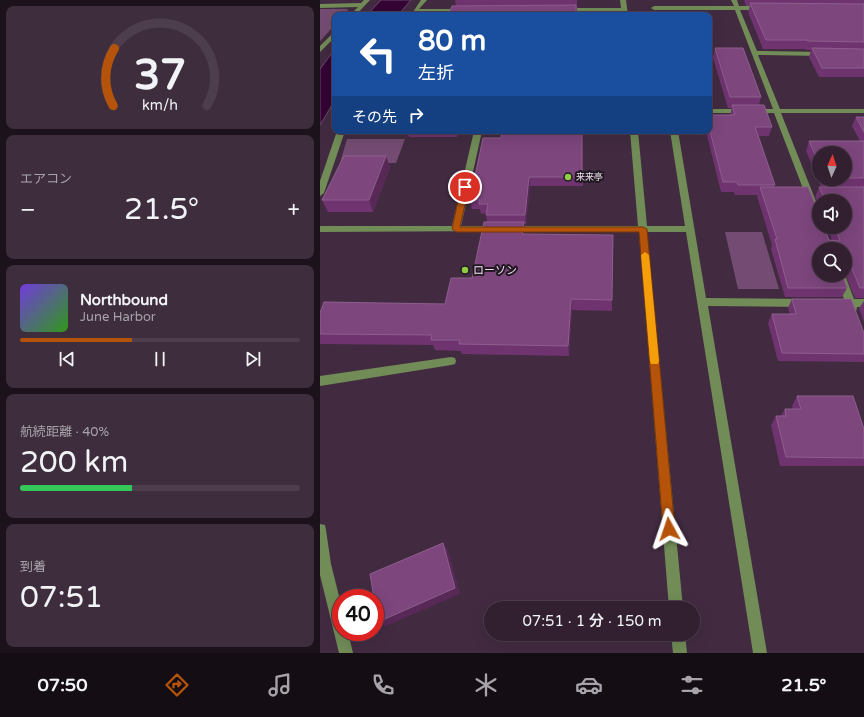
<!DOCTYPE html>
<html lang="ja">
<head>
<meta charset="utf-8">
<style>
  body { margin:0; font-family:"Varela Round","Noto Sans JP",sans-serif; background:#3d2d3d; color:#f1f3f6; height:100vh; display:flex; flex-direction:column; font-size:15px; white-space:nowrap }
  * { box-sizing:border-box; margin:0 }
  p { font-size:13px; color:#a8a3ab }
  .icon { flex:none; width:22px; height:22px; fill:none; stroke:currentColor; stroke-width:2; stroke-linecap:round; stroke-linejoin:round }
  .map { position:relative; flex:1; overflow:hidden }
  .side { display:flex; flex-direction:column; gap:6px; padding:6px; background:#1c121b; width:320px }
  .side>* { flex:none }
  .banner { position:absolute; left:12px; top:12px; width:380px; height:122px; border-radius:8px; box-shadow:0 4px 16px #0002,0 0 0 1px #4d3e4d; background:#1a4fa0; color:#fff; overflow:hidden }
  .needle { width:26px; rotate:3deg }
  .fabs { position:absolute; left:492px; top:146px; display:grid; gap:8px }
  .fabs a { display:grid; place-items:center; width:40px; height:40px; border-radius:50%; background:#322031; box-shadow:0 4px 16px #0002,0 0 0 1px #4d3e4d; font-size:20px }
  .speed { position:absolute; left:12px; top:589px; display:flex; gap:8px; font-size:20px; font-weight:700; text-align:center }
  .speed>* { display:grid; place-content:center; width:52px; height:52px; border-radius:50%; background:#322031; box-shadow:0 4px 16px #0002,0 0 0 1px #4d3e4d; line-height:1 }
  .speed .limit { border:6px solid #d22; background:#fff; color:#111 }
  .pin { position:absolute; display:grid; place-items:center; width:34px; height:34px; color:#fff; margin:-17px; border:2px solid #fff; border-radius:50%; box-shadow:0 1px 4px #0007 }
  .me { position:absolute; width:44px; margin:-22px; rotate:355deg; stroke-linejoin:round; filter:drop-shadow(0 0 3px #0008) }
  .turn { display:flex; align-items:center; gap:14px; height:84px; padding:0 20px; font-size:18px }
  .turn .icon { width:52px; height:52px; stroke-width:2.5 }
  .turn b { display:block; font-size:28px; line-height:34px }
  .then { display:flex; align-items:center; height:38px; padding:0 20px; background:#0003; gap:8px; font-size:15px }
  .big { font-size:30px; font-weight:600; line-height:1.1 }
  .side .tile { flex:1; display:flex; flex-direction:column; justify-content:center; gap:6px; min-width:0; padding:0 14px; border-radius:8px; background:#3d2d3d }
  .side .dial { align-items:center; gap:0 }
  .dial svg { height:104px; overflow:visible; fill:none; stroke:#4d3e4d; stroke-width:7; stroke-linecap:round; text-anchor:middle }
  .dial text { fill:#f1f3f6; stroke:none }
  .song { display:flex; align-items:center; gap:12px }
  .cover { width:48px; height:48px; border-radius:6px; background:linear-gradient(135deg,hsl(260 70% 55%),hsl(110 70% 35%)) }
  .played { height:4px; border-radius:2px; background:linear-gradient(90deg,#b45309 40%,#4d3e4d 40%) }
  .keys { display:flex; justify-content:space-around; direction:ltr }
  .heat { display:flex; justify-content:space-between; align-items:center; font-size:22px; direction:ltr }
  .charge { height:6px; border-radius:3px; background:linear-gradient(90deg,#34c759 40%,#4d3e4d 0) }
  .trip { position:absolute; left:164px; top:601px; width:216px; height:40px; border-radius:20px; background:#322031; box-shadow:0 4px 16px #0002,0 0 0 1px #4d3e4d; font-weight:600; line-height:40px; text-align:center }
  .menu { display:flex; height:64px; justify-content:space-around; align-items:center; background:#140d14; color:#a8a3ab }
  .menu .icon { width:28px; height:28px }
  .menu .active { color:#b45309 }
  .menu b { font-size:18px; color:#f1f3f6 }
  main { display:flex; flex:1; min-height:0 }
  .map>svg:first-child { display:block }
  .green { fill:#744c73 }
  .water { fill:#330434; stroke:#6b466c }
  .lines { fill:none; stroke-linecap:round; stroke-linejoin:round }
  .minor { fill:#718c57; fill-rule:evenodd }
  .wall { fill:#6f346f; fill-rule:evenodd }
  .shaded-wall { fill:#582957 }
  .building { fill:#7d467d; stroke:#8e5e8e }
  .route { fill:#b45309; stroke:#753606 }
  .slow { fill:#f59e0b }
  .poi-dot { fill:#8fcd42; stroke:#221822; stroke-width:1.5 }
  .labels { text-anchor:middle; stroke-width:4; stroke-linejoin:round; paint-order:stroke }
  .far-poi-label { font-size:9px; fill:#eddfed; stroke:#221822; text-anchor:start }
  .poi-label { font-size:11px; fill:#eddfed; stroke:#221822; text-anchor:start }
</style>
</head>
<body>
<main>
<section class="side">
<div class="tile dial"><svg viewBox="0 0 100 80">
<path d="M14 69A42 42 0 1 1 86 69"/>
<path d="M14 69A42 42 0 0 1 15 25" stroke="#b45309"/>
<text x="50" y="56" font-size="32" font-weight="700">37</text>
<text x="50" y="72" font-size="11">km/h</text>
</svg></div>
<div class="tile"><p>エアコン</p>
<div class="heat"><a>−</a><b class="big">21.5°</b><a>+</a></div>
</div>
<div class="tile">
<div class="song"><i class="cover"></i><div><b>Northbound</b><p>June Harbor</p></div></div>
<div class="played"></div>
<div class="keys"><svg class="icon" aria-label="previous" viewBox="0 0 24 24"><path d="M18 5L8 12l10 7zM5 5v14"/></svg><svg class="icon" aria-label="pause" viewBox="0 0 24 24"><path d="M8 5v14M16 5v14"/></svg><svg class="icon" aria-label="next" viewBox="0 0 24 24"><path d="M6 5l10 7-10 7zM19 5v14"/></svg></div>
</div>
<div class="tile"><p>航続距離 · 40%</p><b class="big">200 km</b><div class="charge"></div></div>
<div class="tile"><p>到着</p><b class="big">07:51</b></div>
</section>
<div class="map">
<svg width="544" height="653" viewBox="0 0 544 653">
  <rect width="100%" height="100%" fill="#422b41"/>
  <path class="green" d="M0 9H27L29 12 25 15H15V25L0 41Z
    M27 139H85L76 163H20Z
    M405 232H442L459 289H418Z"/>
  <path class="water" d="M61 0H91L78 15H47Z
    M15 49V100L0 125V69Z"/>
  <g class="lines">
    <path class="minor" d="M44 0H50L36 15H30L38 7 0 8V4L41 3Z
      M101 0H107L99 9H142L145 11 142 13H97L95 15H91Z
      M300 0H306L308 15H302V12H244L241 10 244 8H301Z
      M411 0H417L419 6H442L445 8 442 10H420L437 51 502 52 505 54 502 56 438 55 460 109H544V113H461L499 209V223L495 220 454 113H389V109H453L415 10H334L331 8 334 6H414Z
      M15 31V37L0 52V46Z
      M17 131H25L4 193 0 196V181Z
      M154 131H162L141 226H176L180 229 179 231 0 232V226H132Z
      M310 131H318L327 226H365L350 131H358L386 298 484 299 487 300 489 303 487 306 484 307 388 306 447 653H433L366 232H327L363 608H349L319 232H192L188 229 192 226H318Z
      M515 275H525L534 299H544V307H537L536 312H530L527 307 517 306 515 303 517 300 524 299Z
      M131 357 135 358 136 361 135 364 131 365 0 386V376Z
      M0 524 5 525 6 530 11 564 21 604V632H28L33 653H19L0 575Z
      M351 634H365L367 653H353Z"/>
  </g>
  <path class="wall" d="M135 0H257V15H128L136 6Z
    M424 0H544V77H499L489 57 491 50H485V49H443L428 12 430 6H426Z
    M395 48 441 97 439 105 452 127 449 136H439L455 185 454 187 499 227 509 240H512L508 227H525V201H499V205L495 197 499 187H501L486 151 489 141H540L532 126 536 117H544V298H535L525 274V249H499L527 288 522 297H465L451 249 452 245 437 196 438 195H415L414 192H401L386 131H389V115H410L412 108H408L393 58ZM499 153H525V179H499Z
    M87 131H139L137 137H89Z
    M262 131 263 186H210L206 224H204L205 234 292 300V311L252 310 249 356 142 354 141 351 115 350 113 345 0 344V313L125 304 152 278 167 222 166 215V213L161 214 160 209H152L150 200 181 138Z
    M66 156 70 167 53 212H8L2 200Z
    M472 299 544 333V362L458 361 448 323 452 314H470L468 308Z
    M544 301V322L539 308Z
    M477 396 544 429V466H460L451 425 456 416H461L465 409H473L472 406Z"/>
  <path class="shaded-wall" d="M136 131H139L137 137Z
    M66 156 70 167 53 212 49 200Z
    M209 177 210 186 206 224 205 215Z
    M204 222 205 234 204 245 202 234Z
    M251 299 252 310 249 356 248 346Z
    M123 543 128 550 140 594 66 626 58 622Z"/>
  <path class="building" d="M430 3 544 4V42L488 41 487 40H446Z
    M256 5V15H128L132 6Z
    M395 48H423L441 97H410Z
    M492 48 544 49V68H502Z
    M412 105H444L452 127H435L455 185H418L417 182H403L389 127V115H415Z
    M536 117H544V132Z
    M182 131H262V177H209L205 215H166L168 204H159L160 200H150L163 138H181Z
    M489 141H544V178H525V153H499V164Z
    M24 156H66L49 200H2Z
    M440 187H488L498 211 499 212V227H504L509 240 520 241 515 227H525V201H505V200L499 187H544V288H540L530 264 525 265V249H499V275H522L527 288H468L455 239H457Z
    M164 222H204L202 234 293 235 292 300 251 299 248 346 139 344 140 340H111L112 335 0 334V313L4 302 125 304 131 278H152Z
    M472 299H531L544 333V354L462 353 452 314H476Z
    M477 396H533L544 429V458L466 457 456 416H466L465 409H481Z
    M123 543 135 588 58 622 55 603V598H54L50 574Z"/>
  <path class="route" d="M145 185 149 187 140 227H323L327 229 355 529 353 533 349 535 345 533 343 529 319 232H136L132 229 141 187Z"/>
  <path class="slow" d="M325 252 329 255 339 361 338 364H331L330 361 321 255Z"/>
  <g class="poi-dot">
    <circle cx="248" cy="177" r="4"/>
    <circle cx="145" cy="270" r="4"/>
  </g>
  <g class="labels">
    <g class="far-poi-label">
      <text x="256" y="180">来来亭</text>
    </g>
    <g class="poi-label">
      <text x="153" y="274">ローソン</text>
    </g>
  </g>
</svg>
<div class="fabs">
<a><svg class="needle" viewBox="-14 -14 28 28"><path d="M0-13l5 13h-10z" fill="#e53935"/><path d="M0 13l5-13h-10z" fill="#a8a3ab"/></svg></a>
<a><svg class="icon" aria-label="sound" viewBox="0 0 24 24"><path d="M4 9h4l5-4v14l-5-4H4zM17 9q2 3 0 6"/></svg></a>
<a><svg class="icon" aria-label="search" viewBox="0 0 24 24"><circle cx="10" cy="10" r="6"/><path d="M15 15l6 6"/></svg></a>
</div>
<div class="speed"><div class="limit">40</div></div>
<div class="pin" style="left:145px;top:187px;background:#d93025"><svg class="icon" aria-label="arrive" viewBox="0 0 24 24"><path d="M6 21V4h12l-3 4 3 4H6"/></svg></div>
<svg class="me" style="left:349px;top:529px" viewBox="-20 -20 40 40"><path d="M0-17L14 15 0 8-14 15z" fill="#b45309" stroke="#fff" stroke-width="4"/></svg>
<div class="trip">07:51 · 1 分 · 150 m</div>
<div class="banner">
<div class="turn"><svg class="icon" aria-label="left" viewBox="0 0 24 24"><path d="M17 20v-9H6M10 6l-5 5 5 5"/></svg><div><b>80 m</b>左折</div></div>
<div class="then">その先<svg class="icon" aria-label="right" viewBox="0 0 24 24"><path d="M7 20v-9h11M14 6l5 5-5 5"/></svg></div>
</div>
</div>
</main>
<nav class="menu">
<b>07:50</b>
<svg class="icon active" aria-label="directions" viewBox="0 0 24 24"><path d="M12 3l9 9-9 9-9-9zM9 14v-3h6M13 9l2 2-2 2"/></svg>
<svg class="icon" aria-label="music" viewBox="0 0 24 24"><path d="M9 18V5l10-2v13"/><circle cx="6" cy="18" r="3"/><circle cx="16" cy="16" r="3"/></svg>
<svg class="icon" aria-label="phone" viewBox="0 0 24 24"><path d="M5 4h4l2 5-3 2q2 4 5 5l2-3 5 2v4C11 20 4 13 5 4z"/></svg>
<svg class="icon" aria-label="climate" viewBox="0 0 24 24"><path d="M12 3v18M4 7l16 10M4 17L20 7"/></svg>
<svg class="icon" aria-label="car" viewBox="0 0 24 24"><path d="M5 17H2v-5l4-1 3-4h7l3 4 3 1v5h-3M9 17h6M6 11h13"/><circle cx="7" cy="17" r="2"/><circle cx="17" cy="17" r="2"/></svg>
<svg class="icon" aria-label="filters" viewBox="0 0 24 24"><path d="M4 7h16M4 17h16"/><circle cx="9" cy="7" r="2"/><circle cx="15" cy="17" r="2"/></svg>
<b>21.5°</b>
</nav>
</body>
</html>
